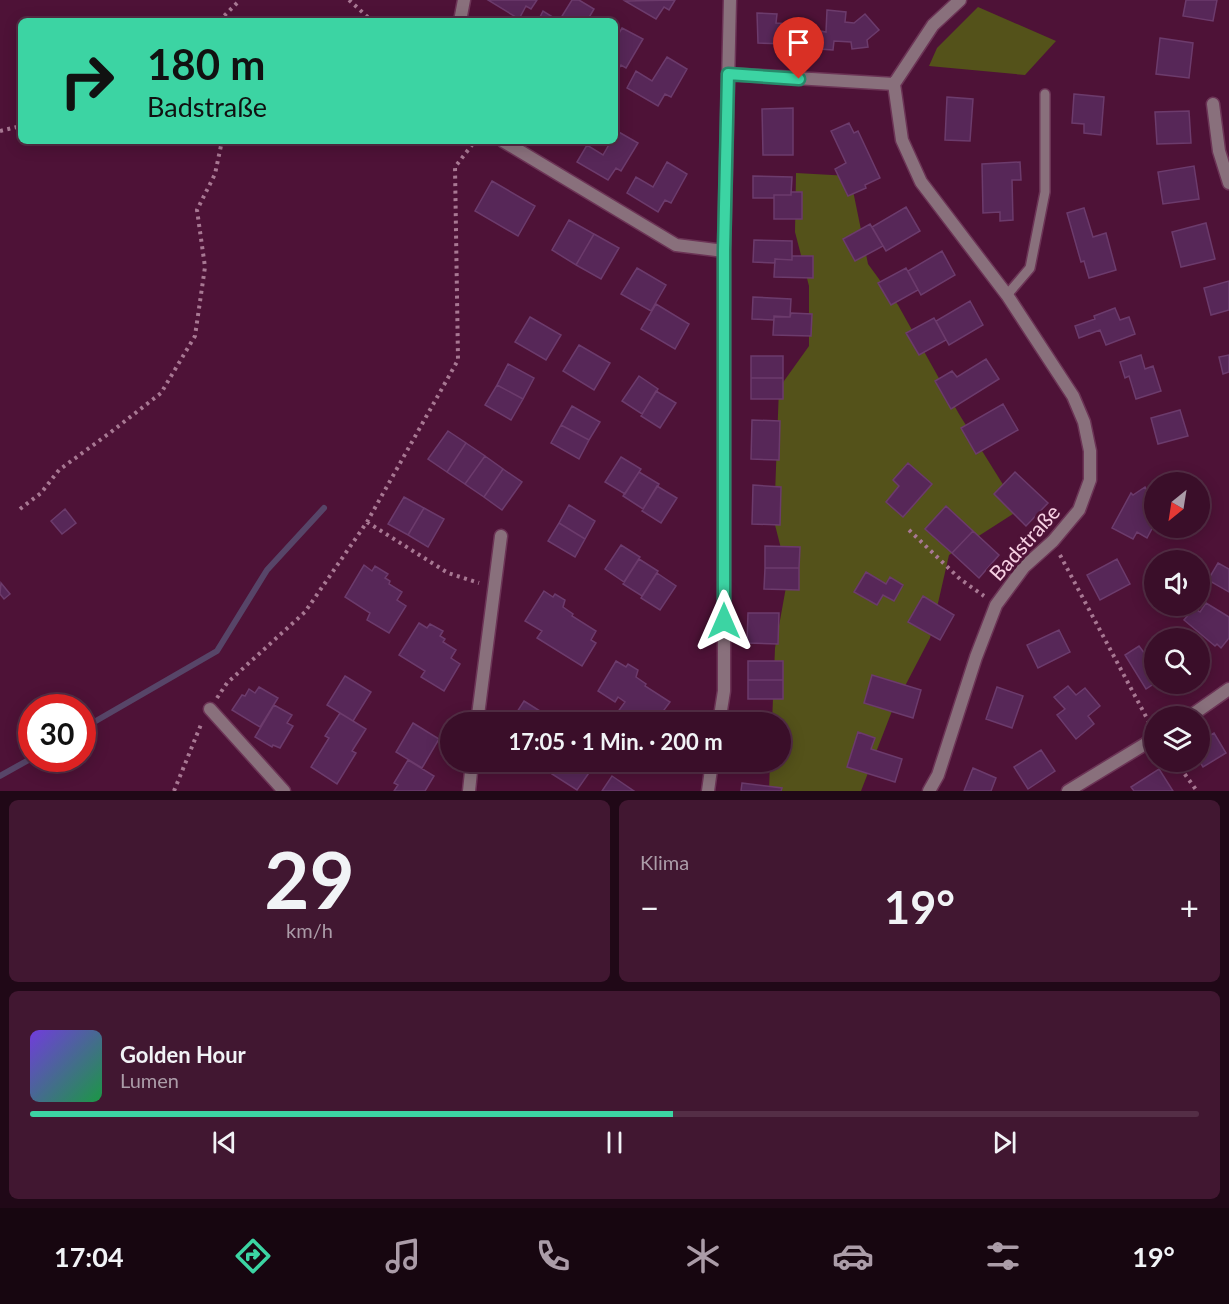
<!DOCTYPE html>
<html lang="de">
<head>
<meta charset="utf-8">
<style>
  body { margin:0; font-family:Lato,sans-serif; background:#411731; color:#f1f3f6; height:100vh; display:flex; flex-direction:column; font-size:22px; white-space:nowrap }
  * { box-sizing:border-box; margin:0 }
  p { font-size:20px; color:#ab9ca8 }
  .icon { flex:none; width:33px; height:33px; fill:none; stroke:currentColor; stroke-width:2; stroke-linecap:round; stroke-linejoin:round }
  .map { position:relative; height:791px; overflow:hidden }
  .drawer { display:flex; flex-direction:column; gap:9px; padding:9px; background:#200817; flex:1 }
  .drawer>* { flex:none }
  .hud { position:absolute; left:18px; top:18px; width:600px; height:126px; border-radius:9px; box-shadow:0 3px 15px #0003,0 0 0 2px #542e46; background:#3cd4a3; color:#111; overflow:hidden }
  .needle { width:39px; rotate:210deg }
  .buttons { position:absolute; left:1144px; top:472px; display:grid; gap:12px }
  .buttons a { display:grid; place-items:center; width:66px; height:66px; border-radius:50%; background:#3a0e29; box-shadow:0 3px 15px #0003,0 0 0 2px #542e46; font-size:30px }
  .speed { position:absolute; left:18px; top:694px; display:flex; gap:12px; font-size:30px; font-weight:700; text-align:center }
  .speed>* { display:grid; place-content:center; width:78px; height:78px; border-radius:50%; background:#3a0e29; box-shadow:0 3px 15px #0003,0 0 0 2px #542e46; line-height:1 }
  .speed .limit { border:9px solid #d22; background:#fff; color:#111 }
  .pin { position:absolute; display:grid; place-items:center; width:51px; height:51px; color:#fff; margin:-62px -26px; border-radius:50% 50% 50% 0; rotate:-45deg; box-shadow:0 0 6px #0007 }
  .pin .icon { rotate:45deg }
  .me { position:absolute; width:66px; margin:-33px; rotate:0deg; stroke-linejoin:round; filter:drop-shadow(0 0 4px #0008) }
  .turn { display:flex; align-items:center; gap:21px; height:126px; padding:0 30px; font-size:27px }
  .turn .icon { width:78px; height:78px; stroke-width:2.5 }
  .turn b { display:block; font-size:42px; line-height:51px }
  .big { font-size:45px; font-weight:700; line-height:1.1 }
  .drawer .tile { flex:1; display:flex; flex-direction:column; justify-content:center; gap:9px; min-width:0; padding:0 21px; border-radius:9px; background:#411731 }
  .drawer .dial { align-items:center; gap:0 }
  .dial b { font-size:78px; line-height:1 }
  .song { display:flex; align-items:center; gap:18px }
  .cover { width:72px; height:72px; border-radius:9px; background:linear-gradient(135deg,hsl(260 70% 55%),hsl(140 70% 35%)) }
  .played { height:6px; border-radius:3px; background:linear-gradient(90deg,#3cd4a3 55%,#542e46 55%) }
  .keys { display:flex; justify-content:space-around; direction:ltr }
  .heat { display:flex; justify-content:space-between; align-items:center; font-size:33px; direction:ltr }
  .drawer .tiles { flex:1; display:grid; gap:9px; grid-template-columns:1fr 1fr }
  .tile:last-child { grid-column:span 2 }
  .trip { position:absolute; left:440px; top:712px; width:351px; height:60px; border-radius:30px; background:#3a0e29; box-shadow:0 3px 15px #0003,0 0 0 2px #542e46; font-weight:700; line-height:60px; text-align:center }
  .menu { display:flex; height:96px; justify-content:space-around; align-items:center; background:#170610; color:#ab9ca8 }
  .menu .icon { width:42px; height:42px }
  .menu .active { color:#3cd4a3 }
  .menu b { font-size:27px; color:#f1f3f6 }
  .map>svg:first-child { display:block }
  .green { fill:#54521a }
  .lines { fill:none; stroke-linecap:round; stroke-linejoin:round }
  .stream { stroke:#574568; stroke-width:6 }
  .building { fill:#572758; stroke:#6c3b6c; stroke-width:1.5 }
  .lane-casing { stroke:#6c3456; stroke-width:12 }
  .street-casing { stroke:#6c3456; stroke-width:15 }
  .path { stroke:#a87893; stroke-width:4; stroke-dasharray:3 4.5; stroke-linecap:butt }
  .lane { stroke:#89707c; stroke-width:9 }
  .street { stroke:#89707c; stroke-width:12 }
  .route-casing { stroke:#278a6a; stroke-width:15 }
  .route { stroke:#3cd4a3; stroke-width:10 }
  .labels { text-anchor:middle; stroke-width:6; stroke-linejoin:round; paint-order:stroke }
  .street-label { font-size:21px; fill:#f7d0e3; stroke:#4e1237 }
</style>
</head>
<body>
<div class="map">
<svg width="1229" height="791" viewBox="0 0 1229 791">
  <rect width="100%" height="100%" fill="#4e1237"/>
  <path class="green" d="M978 7 1056 41 1025 75 929 66 937 48Z
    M796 173 850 176 868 264 898 305 959 414 1019 510 949 555 930 638 892 711 861 791H769L770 762H780V723H772L775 648 788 576 774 521 779 388 809 346V286L795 232Z"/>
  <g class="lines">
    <path class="stream" d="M82 729 217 651 267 570 324 508
      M0 776 32 758"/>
  </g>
  <path class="building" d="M488 0H537L531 9 526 6 519 19Z
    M572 0H579L594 9 587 21H538L543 11 559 21Z
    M675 0 669 10 664 7 656 19 625 1Z
    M1186 0H1217L1213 21 1183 16Z
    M827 10 846 12 845 22 854 23 865 14 879 30 867 40 868 47 852 49 851 42 834 41 833 50 819 49 820 31 826 32Z
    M757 13 777 14 776 23 790 24 789 44 758 43Z
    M622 28 643 39 626 68 621 65 615 74V40Z
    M1160 38 1193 43 1189 78 1156 74Z
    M667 57 687 69 671 97 665 94 658 106 627 88 636 71 652 81Z
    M1074 94 1104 97 1101 135 1084 133V124L1072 123Z
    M947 97 973 99 970 141 945 140Z
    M793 108V155H763L762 109Z
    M1189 111 1191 143 1157 144 1155 112Z
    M849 123 854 133 858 131 880 178 865 185 866 188 848 196 835 169 846 163 831 131Z
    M617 131 638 143 621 171 616 168 608 180 577 162 587 145 603 155 611 141H615Z
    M667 162 687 174 671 203 665 200 658 212 627 193 636 177 653 187Z
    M1020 162 1021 180H1012L1013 220 1000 221V212L983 213 982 164Z
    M1194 166 1199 199 1163 204 1158 172Z
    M753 176 792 177 791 195H774V198H753Z
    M492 181 535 206 518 236 475 211Z
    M791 192H802V219H774V195H791Z
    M906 207 920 231 886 251 872 227Z
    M1084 208 1093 237 1106 233 1116 270 1089 278 1084 261 1081 262 1067 213Z
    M569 220 594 234 576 265 552 250Z
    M1206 223 1215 259 1181 267 1172 232Z
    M870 224 883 246 855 261 843 239Z
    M594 234 619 248 601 279 576 265Z
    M754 240 792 241V260L775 259V263L753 262Z
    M942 251 955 275 921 295 908 271Z
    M792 256H813V278L774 277 775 259 792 260Z
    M637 268 666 285 651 311 621 294Z
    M906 268 918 290 891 305 878 283Z
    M1229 281V310L1211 315 1204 288Z
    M753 297 791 299 790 317 774 316V320L752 319Z
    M970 301 983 325 949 345 936 321Z
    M656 304 689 324 675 349 641 329Z
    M1115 308 1120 320 1129 317 1135 334 1106 345 1100 330 1079 338 1075 326 1095 319 1094 316Z
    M791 313 812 314 811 336 773 335 774 317H790Z
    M530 317 561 335 546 360 515 342Z
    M934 318 946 340 919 355 906 333Z
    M579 345 610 363 594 390 563 371Z
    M1141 355 1145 369 1153 366 1161 391 1136 399 1129 376 1125 378 1120 362Z
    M1229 355V372L1223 374 1219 357Z
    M751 356H783V378H751Z
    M986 359 999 379 951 409 935 381 952 371 957 377Z
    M508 364 534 378 523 399 497 385Z
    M639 376 658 389 642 414 622 401Z
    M751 378H783V399H751Z
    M497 385 523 399 511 420 485 405Z
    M656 391 676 403 660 428 641 416Z
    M1003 404 1018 430 976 454 961 428Z
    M572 406 600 422 589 440 561 425Z
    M1180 410 1188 436 1158 444 1151 418Z
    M752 420 780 421 779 460 751 459Z
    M561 425 589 440 579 459 551 443Z
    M448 431 466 443 447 472 428 459Z
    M466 443 485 456 465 484 447 472Z
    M485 456 503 469 484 497 465 484Z
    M621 457 641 469 625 494 605 482Z
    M908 463 932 484 903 517 886 502 899 486 893 480Z
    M503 469 522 482 502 510 484 497Z
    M639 472 659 484 643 509 623 496Z
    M1015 472 1048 503 1026 526 994 494Z
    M753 485 781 487 780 525 752 524Z
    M657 486 677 498 661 523 642 511Z
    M1145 487 1148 492 1155 487V523L1147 538 1137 532 1133 539 1112 528 1131 493 1133 495Z
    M404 497 424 508 408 535 388 524Z
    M569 505 595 521 585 539 559 523Z
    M946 506 973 531 952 553 925 529Z
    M424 508 444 519 428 547 408 535Z
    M65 509 76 523 62 534 51 521Z
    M559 523 585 539 575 557 548 541Z
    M973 531 999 555 979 578 952 553Z
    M621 545 640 557 624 582 605 569Z
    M765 546 800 547 799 568H765Z
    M639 559 658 571 642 596 623 584Z
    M1117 559 1130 584 1100 600 1087 575Z
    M1218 563 1229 569V592L1208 580Z
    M364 565 372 571 375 566 388 574 385 578 390 581 389 584 402 592 397 600 406 606 389 633 367 620 370 613 345 597Z
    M765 568H799V590L764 589Z
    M866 572 886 584 890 577 903 585 894 601 883 595 877 605 854 592Z
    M657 573 676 586 660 610 641 598Z
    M1 583 10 594 4 599 0 594Z
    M544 591 553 597 555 594 565 600 563 607 573 614 572 616 596 631 591 640 596 643 582 666 537 638 542 631 525 621Z
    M923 596 954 615 940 640 908 622Z
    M1206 603 1229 617V638L1221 648 1217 644 1215 646 1184 620 1194 608 1200 612Z
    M748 613H779L778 644 747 643Z
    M419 623 427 628 430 624 443 631 440 636 445 639 443 642 456 650 451 658 460 664 444 691 421 677 425 671 399 655Z
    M1059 630 1070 652 1038 668 1027 645Z
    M1139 646 1151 662 1155 659V683L1146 689 1125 655Z
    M616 661 626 667 628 664 638 670 636 677 646 684 645 686 670 702 664 710 669 713 663 723H633L617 713 625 702 618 697 615 702 598 691Z
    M748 661H783V680H748Z
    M872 675 921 690 913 718 864 703Z
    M345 676 371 692 353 721 327 705Z
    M748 680H783V699H748Z
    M1068 686 1076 695 1085 688 1100 706 1088 716 1094 724 1076 739 1057 715 1065 709 1054 697Z
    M259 687 278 698 260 727 232 710 242 695 245 696 249 689 255 693Z
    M997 687 1023 696 1012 728 986 719Z
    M524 701 540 711 532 723H510Z
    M274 705 292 715 287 723 293 726 280 748 273 745 272 747 255 737Z
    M340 713 366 729 352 751 356 753 337 784 311 767 329 738 325 736Z
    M538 714 552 723H532Z
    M413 723 439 739 422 768 396 752Z
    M858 732 875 738 871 749 902 759 895 782 847 767Z
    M1214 733 1226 753 1203 767 1200 762V741Z
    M1041 750 1055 771 1028 789 1014 767Z
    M408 760 434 776 425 791H394L398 785 394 783Z
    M560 762H578L591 770 577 790 552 774Z
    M973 768 996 778 991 791H964Z
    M1159 769 1173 791H1134L1131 787Z
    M612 776 634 791H602Z
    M742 783 782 788 781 791H741Z"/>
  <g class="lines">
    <g class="lane-casing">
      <path id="lane" d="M1007 295 1030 268 1045 192V94"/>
    </g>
    <g class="street-casing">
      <path id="street" d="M460 21 464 0
        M728 74 894 84
        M1213 104 1219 151 1229 183
        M503 141 676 245 724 251
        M210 709 284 791
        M1189 717 1229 689
        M477 723 501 536
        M719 723 724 691V251L730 0
        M469 791 472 762
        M708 791 712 762
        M929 791 938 775 976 657 996 605 1024 567 1053 541 1079 510 1090 480V451L1084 422 1073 396 1007 295 921 182 902 140 894 84 933 25 960 0
        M1068 791 1155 738"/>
    </g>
    <path class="path" d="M349 0 372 21
      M219 21 240 0
      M0 131 21 126
      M20 509 41 493 59 470 111 432 161 393 195 336 205 267 197 210 215 174 222 141
      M367 522 448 573 479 583
      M909 530 960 579 984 596
      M1060 555 1151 726
      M217 698 227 683 305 612 367 522 458 360 455 167 475 141
      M1176 762 1197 791
      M174 791 202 722"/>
    <use href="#lane" class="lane"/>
    <use href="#street" class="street"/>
  </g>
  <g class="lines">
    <g class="route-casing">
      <path id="route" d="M724 621V250L728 74 799 79"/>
    </g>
    <use href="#route" class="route"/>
  </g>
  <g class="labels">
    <g class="street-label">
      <text transform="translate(1025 543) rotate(-48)" y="7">Badstraße</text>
    </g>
  </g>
</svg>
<div class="buttons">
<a><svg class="needle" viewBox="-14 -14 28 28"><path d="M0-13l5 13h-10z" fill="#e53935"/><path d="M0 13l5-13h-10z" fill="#ab9ca8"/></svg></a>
<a><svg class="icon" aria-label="sound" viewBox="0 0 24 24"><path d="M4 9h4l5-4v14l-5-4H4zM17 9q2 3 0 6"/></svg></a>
<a><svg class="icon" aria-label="search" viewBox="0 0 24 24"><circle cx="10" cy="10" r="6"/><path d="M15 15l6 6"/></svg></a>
<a><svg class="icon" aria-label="layers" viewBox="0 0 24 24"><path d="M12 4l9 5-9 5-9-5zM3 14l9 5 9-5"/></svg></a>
</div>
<div class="speed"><div class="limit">30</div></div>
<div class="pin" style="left:799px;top:79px;background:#d93025"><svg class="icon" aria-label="arrive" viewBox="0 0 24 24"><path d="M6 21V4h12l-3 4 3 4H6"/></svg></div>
<svg class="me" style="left:724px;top:621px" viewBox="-20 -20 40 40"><path d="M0-17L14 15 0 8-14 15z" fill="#3cd4a3" stroke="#fff" stroke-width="4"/></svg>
<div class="trip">17:05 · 1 Min. · 200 m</div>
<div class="hud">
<div class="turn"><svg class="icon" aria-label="right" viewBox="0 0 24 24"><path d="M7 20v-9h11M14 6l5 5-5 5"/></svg><div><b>180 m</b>Badstraße</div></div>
</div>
</div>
<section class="drawer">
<div class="tiles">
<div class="tile dial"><b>29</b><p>km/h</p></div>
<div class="tile"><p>Klima</p>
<div class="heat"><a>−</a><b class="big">19°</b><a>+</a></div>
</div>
<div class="tile">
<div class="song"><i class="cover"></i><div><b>Golden Hour</b><p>Lumen</p></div></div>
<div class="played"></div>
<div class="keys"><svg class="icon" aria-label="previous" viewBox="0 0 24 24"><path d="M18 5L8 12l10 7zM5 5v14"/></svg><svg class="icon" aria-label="pause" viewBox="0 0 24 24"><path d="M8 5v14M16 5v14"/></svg><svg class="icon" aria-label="next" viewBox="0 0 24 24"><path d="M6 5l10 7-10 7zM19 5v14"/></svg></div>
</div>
</div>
</section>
<nav class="menu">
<b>17:04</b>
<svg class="icon active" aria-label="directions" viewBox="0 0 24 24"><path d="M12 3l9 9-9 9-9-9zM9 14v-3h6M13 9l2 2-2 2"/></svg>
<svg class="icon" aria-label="music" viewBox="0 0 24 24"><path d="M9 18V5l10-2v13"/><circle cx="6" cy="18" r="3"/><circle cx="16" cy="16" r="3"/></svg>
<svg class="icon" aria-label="phone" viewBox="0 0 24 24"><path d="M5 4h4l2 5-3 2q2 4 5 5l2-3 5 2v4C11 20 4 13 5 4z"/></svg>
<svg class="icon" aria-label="climate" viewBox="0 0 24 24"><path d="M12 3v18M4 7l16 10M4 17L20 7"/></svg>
<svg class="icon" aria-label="car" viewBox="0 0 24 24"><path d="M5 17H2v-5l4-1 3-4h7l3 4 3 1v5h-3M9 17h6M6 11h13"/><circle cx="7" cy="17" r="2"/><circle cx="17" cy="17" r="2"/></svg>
<svg class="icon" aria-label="filters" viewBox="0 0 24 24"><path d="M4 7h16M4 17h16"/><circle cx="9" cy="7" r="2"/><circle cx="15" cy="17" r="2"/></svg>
<b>19°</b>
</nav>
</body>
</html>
